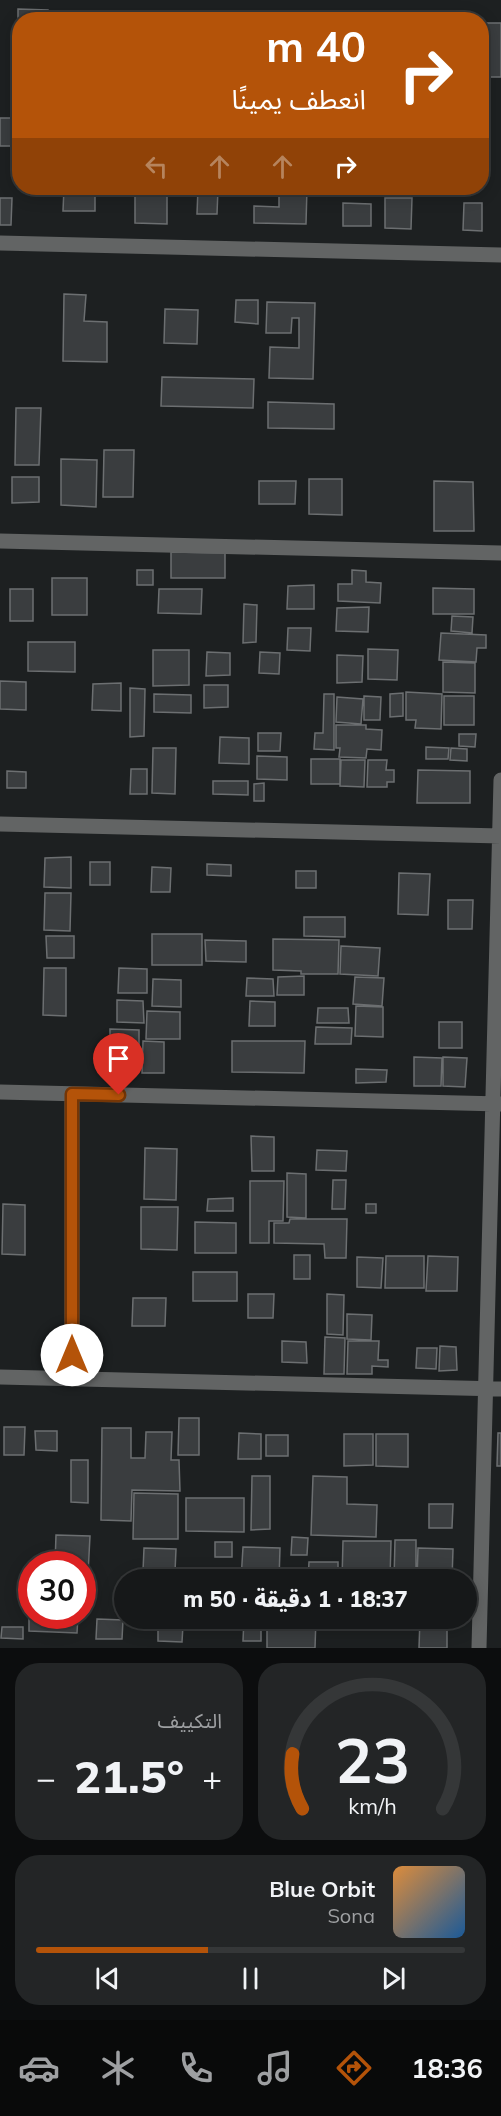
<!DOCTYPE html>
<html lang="ar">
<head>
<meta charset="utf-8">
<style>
  body { margin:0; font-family:Mulish,"Noto Sans Arabic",sans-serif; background:#232526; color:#f1f3f6; direction:rtl; height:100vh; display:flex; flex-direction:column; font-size:22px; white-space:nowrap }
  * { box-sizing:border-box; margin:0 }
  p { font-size:20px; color:#9ea0a2 }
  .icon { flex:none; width:33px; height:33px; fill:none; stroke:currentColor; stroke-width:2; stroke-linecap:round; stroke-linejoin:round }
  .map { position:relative; height:1648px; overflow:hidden; direction:ltr }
  .drawer { display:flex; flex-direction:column; gap:15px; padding:15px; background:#0c0d0e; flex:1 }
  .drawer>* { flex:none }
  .top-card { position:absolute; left:12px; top:12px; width:477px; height:183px; border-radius:24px; box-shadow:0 3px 15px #0003,0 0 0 2px #353738; direction:rtl; background:#b45309; color:#fff; overflow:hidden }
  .speed { position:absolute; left:18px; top:1551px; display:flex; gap:12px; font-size:30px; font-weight:700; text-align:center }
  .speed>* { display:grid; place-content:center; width:78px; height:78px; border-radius:50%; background:#161819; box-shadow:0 3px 15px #0003,0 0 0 2px #353738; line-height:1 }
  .speed .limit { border:9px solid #d22; background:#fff; color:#111 }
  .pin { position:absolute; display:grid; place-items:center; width:51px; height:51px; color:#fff; margin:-62px -26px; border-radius:50% 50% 50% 0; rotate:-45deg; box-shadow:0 0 6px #0007 }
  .pin .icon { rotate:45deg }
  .me { position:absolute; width:66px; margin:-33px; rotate:0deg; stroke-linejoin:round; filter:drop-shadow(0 0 4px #0008) }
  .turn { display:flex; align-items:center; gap:21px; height:126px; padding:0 24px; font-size:27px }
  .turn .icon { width:78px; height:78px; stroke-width:2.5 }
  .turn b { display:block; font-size:42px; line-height:51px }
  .lanes { display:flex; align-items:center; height:57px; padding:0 24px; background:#0003; justify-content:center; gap:30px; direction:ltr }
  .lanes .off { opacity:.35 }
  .big { font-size:45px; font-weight:800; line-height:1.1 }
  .drawer .card { flex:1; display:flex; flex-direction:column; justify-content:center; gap:9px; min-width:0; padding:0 21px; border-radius:24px; background:#232526 }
  .drawer .dial { align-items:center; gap:0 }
  .dial svg { height:156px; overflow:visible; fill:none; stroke:#353738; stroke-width:7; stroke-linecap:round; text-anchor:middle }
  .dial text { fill:#f1f3f6; stroke:none }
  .song { display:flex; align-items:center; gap:18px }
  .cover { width:72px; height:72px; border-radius:9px; background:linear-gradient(135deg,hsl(30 70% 55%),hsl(210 70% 35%)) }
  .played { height:6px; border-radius:3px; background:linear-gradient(90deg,#b45309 40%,#353738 40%) }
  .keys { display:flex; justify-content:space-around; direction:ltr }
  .heat { display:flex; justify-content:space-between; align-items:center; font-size:33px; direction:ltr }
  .drawer .tiles { flex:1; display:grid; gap:15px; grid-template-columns:1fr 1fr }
  .card:last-child { grid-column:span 2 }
  .trip { position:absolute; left:114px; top:1569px; width:363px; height:60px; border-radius:30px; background:#161819; box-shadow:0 3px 15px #0003,0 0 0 2px #353738; font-weight:800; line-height:60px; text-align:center; direction:rtl }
  .tab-bar { display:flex; height:96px; justify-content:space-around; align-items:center; background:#090a0a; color:#9ea0a2 }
  .tab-bar .icon { width:42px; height:42px }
  .tab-bar .selected { color:#b45309 }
  .tab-bar b { font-size:27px; color:#f1f3f6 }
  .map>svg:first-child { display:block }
  .building { fill:#3a3d3f; stroke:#6c6f71; stroke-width:1.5 }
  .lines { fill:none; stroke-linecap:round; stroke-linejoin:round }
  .minor { stroke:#626464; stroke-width:15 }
  .route-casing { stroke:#753606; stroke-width:15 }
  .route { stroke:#b45309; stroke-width:10 }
</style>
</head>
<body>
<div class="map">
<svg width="501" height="1648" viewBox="0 0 501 1648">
  <rect width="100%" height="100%" fill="#1d2021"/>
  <path class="building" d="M18 9 48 10V20H20V43H18Z
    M70 13H97V20H70Z
    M101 13 129 14V20H101Z
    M383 17 441 19V20H383Z
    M482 23H501V77H482Z
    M0 118H16V146H0Z
    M64 188H95V211H63Z
    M126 188H167V224L135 223V193L126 192Z
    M198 188 218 189 217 214H197Z
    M279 188H307L306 224 254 223V206L279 207Z
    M381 188H409V190H381Z
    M0 198H12L11 225H0Z
    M385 198H412L411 229 385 228Z
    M343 203 371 204V226H343Z
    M464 203H482V231L463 230Z
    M64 294 86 295 84 321 107 322V362L63 361Z
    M236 300H258V324L235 322Z
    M267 302 315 303 313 379 269 378 270 347 299 348V318H292L291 333H266Z
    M165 309 198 310 197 344 164 343Z
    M162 377 254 379 253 408 161 406Z
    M268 402 334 404V429L268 428Z
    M16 408H41L39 465H15Z
    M104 450H134L133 497H103Z
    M61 459 97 460 96 507 61 505Z
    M12 477H39V502L12 503Z
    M309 479H342V515L309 514Z
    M259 481H296L295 504H259Z
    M434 481 473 482 474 531H434Z
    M171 552 225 553V578H171Z
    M137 570H153V585H137Z
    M352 570 366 571V582L381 583 380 603 338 601V584H352Z
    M52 578H87V615H52Z
    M314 585V609H287L288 586Z
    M433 588 474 589V614H433Z
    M10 589H33V621H10Z
    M159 589H202L201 614 158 613Z
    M244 604 257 605 256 642 243 643Z
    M369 607 368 632 336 631 337 608Z
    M452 616 473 617 472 633 451 631Z
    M288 628H311L310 651 287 650Z
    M441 633 486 635V648H477L476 662 439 660Z
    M28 642H75V672L28 671Z
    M368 649 398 650 397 680 368 679Z
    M153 650H189V685L153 686Z
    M207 652 230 653V675L206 676Z
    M260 652 280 653 279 674 259 673Z
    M337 655 363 656 362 682 337 683Z
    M443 662 475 663V693L443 692Z
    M0 681 26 682V710L0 709Z
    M121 683V711L92 710 93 684Z
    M204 685H228V707L204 708Z
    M130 688 145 689 144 736 130 737Z
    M406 692 442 694 441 729 415 728 416 720H406Z
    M403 693V716L390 717V694Z
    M154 694 191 695V713L154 712Z
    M324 694H334V750L314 749 315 733H323Z
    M364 696 381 697 380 720H364Z
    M444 696H474V725H444Z
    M337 697 363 699 361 724 336 722Z
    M336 725H366V729L382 730 381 750 367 749 366 758 339 757 340 748H336Z
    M258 733H281L280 751H258Z
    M459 734H476L475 747 459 746Z
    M220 737 249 738V764L219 763Z
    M426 747 449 748 448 759H426Z
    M153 748H176L175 794 152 793Z
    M451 748 467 749V761L450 760Z
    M257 756 287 757V780L257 779Z
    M311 759H340V784H311Z
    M341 760H365L364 787 340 786Z
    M368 760H387L386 770H394V782H387V787H367Z
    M131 769H147V794H130Z
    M418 770 470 771V803H417Z
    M7 771 26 772V788H7Z
    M213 781H248V795L213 794Z
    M264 783V801H254V784Z
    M71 857V888L44 887 45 858Z
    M90 862H110V885H90Z
    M207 864 231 865V876L207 875Z
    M152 867 171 868 170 892H151Z
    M296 871H316V888H296Z
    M399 873 430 874 428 915 398 914Z
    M45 893H71L70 931 44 930Z
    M448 900H473L472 929H448Z
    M304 917H345V937L304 936Z
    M152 934H202V965H152Z
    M46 936H74V958H47Z
    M273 939 339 940 338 974H301V971L273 970Z
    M205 940 246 941V962L206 961Z
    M341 946 380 948 378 976 340 974Z
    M44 968H66V1016L43 1015Z
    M119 968 147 969V993H118Z
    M304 976V995H277L278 977Z
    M355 977 384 978 382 1006 353 1004Z
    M247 978 273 979 274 996H246Z
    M153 979 181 980V1007L152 1006Z
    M117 1000 143 1001 144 1023 117 1022Z
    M250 1001 275 1002V1026H249Z
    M356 1006 383 1007V1037L355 1036Z
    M318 1008H348L349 1023H317Z
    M147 1011 180 1012V1039H146Z
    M439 1022H462V1048H439Z
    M316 1027 352 1028 351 1044H315Z
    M110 1029 139 1030V1071L110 1070Z
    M143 1041 164 1042V1073H142Z
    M232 1041H305L304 1073 232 1072Z
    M414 1057 442 1058 441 1086H414Z
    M443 1057 467 1058 465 1087 443 1086Z
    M356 1069 387 1070 386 1082 356 1083Z
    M251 1136 274 1137V1171H252Z
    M145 1148 177 1149 176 1200 144 1199Z
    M317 1150 347 1151 346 1171 316 1170Z
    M287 1173 306 1174V1218L287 1217Z
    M333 1180H346L345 1209H332Z
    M250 1181H284L283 1221H269V1243H250Z
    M233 1198V1211H207L208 1199Z
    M3 1204 25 1205V1255L2 1254Z
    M366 1204H376V1213H366Z
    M141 1207H178L177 1250 141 1249Z
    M290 1219H347L346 1258H325L324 1244 274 1243V1223H289Z
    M195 1222 236 1223V1253H195Z
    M294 1255H310V1279H294Z
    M386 1256H424V1288H385Z
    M428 1256 458 1257 457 1291H426Z
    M357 1257 383 1258 381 1288 357 1287Z
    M193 1272H237V1301H193Z
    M248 1294H274L273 1318H248Z
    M327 1294 344 1295 343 1335 327 1334Z
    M133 1298H166L165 1326H132Z
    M347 1314 372 1315 371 1340 347 1339Z
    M325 1337 345 1338 344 1374H324Z
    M282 1341 306 1342 307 1363 282 1362Z
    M348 1341H379L378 1360H388V1367L372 1366V1374H347Z
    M440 1346 456 1347 457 1370 439 1371Z
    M417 1348H437L436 1369 416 1368Z
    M179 1418H199V1455H178Z
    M4 1427H25L24 1455H4Z
    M102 1428H131V1458H145L146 1432H172L171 1460H179L180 1491 132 1490 131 1521 101 1520Z
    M35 1431H57V1451L36 1450Z
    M239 1433 261 1434V1459H238Z
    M498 1433H501V1466H497Z
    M344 1434H373V1465L344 1466Z
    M376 1434H408V1467L376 1466Z
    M266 1435H288V1456H266Z
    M71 1460H88V1503L71 1502Z
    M252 1476H270V1529L251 1530Z
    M313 1476 347 1477V1504L377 1505 376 1537 311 1535Z
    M134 1493 178 1494V1539H133Z
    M186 1498H244V1532L186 1531Z
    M429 1504H453L452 1528H429Z
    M56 1535 90 1536 88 1574H82V1564H55Z
    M292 1537 308 1538 307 1555H291Z
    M395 1540H416V1580H394Z
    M343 1541H391L390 1580H342Z
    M215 1542H232V1557H215Z
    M243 1547 280 1548 279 1580H241Z
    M144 1548 176 1549 175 1572 143 1571Z
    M418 1548 453 1549 452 1580H417Z
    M309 1562H338V1580H308Z
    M29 1603H32V1616H78L77 1633 29 1631Z
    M244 1618H261V1641H243Z
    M267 1618H316L315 1648H267Z
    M341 1618H379L378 1622 341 1621Z
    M420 1618H447V1648H419Z
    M97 1619 123 1620 122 1639H96Z
    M158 1625H183L182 1642 158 1641Z
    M2 1627H23V1639L1 1638Z"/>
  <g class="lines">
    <path class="minor" d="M0 243 501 255
      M0 541 501 553
      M0 824 501 836
      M0 1092 501 1104
      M0 1377 501 1389
      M72 1379V1094
      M479 1648 501 780"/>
  </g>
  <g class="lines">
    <g class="route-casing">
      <path id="route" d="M72 1355V1094L119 1095"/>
    </g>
    <use href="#route" class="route"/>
  </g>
</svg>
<div class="speed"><div class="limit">30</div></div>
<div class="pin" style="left:119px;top:1095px;background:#d93025"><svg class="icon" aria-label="arrive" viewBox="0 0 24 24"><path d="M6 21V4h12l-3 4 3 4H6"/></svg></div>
<svg class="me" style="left:72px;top:1355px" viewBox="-20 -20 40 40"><circle r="19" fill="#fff"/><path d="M0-13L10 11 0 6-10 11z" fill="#b45309"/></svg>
<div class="trip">18:37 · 1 دقيقة · 50 m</div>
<div class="top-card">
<div class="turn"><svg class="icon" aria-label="right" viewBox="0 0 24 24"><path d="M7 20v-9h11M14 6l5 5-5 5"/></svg><div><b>40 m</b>انعطف يمينًا</div></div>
<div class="lanes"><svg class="icon off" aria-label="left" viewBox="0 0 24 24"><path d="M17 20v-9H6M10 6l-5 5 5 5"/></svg><svg class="icon off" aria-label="ahead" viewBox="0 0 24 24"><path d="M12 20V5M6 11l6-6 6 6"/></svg><svg class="icon off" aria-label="ahead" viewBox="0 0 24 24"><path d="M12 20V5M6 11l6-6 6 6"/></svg><svg class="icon" aria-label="right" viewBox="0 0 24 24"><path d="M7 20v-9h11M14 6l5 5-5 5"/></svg></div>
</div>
</div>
<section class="drawer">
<div class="tiles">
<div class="card dial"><svg viewBox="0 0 100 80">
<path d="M14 69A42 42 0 1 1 86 69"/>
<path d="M14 69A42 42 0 0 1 9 41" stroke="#b45309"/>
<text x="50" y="56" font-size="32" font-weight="700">23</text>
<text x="50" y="72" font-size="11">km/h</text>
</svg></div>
<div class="card"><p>التكييف</p>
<div class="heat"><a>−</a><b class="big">21.5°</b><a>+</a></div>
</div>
<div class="card">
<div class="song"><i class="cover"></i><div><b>Blue Orbit</b><p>Sona</p></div></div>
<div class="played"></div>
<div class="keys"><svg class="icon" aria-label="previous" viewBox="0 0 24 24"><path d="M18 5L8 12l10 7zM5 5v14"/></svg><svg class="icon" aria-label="pause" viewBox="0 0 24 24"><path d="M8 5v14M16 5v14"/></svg><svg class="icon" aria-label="next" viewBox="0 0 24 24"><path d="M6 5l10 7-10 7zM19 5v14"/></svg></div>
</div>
</div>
</section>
<nav class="tab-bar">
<b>18:36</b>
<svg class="icon selected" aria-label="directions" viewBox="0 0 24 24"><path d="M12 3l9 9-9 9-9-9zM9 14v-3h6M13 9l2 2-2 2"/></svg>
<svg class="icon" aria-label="music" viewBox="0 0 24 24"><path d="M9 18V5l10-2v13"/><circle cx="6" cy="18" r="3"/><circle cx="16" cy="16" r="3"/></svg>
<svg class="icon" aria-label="phone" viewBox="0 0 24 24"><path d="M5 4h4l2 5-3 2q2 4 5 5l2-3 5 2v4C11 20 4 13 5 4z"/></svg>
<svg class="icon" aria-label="climate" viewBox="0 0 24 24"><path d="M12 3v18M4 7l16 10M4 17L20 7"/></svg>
<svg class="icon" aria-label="car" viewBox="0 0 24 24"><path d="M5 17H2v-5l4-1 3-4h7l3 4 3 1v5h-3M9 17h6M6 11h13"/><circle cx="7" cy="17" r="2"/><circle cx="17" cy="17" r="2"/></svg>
</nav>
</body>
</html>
